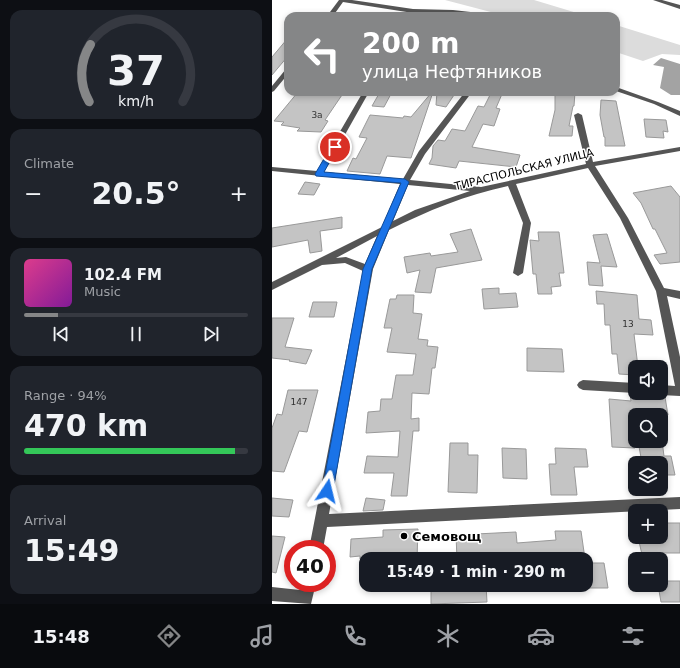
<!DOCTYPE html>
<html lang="en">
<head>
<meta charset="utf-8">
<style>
  body { margin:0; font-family:"DejaVu Sans",sans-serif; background:#20242c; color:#f1f3f6; height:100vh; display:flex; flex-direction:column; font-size:15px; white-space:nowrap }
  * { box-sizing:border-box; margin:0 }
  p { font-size:13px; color:#9ea1a6 }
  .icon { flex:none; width:22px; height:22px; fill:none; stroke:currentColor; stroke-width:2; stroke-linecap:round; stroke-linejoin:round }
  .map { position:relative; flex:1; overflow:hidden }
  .panel { display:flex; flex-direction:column; gap:10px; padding:10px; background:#0d0f14; width:272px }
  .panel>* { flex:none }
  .guide { position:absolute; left:12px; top:12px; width:336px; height:84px; border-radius:12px; box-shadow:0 2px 6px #0003; background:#858687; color:#fff; overflow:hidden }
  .buttons { position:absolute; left:356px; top:360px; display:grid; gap:8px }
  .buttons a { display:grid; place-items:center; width:40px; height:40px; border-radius:8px; background:#171b24; box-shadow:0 2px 6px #0003; font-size:20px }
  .speed { position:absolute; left:12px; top:540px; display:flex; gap:8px; font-size:20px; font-weight:700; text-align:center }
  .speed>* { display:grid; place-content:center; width:52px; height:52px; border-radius:50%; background:#171b24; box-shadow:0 2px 6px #0003; line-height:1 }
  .speed .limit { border:6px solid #d22; background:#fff; color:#111 }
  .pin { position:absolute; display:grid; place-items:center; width:34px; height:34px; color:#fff; margin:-17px; border:2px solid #fff; border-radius:50%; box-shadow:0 1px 4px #0007 }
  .me { position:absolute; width:44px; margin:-22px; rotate:10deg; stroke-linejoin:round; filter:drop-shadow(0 0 3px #0008) }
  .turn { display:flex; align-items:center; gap:14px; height:84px; padding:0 12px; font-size:18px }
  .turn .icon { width:52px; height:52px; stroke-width:2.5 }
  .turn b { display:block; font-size:28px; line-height:34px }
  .big { font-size:30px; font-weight:800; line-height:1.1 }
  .panel .card { flex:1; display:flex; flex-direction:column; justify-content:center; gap:6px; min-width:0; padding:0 14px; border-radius:12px; background:#20242c }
  .panel .dial { align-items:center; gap:0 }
  .dial svg { height:104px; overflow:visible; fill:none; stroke:#363941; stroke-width:7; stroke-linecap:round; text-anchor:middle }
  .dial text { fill:#f1f3f6; stroke:none }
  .song { display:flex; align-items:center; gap:12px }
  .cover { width:48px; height:48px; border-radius:6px; background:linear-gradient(135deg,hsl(330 70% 55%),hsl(290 70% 35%)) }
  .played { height:4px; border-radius:2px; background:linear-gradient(90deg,#858687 15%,#363941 15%) }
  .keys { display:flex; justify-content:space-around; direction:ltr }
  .heat { display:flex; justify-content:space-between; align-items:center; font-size:22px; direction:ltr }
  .charge { height:6px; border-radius:3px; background:linear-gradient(90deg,#34c759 94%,#363941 0) }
  .trip { position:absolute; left:87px; top:552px; width:234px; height:40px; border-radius:12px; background:#171b24; box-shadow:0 2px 6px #0003; font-weight:800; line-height:40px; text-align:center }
  .dock { display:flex; height:64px; justify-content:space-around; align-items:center; background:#090b0e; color:#9ea1a6 }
  .dock .icon { width:28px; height:28px }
  .dock .active { color:#858687 }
  .dock b { font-size:18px; color:#f1f3f6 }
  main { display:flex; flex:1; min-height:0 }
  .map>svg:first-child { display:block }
  .green { fill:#dcdcdc }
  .water { fill:#a3a3a3 }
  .building { fill:#c4c4c4; stroke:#999 }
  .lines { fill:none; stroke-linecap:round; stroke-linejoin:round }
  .minor { fill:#555; fill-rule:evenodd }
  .route { fill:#1a73e8; stroke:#114b97 }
  .poi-dot { fill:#000; stroke:#fff; stroke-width:1.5 }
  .labels { text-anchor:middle; stroke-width:3; stroke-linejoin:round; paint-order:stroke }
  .number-label { font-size:9px; fill:#313131 }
  .street-label { font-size:11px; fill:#000; stroke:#fff }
  .near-poi-label { font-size:13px; font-weight:bold; fill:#000; stroke:#fff; text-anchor:start }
</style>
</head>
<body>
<main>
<section class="panel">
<div class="card dial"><svg viewBox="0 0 100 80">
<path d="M14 69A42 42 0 1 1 86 69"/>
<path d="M14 69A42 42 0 0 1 15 25" stroke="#858687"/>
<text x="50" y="56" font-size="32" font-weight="700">37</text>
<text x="50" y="72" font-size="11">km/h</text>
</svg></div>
<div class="card"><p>Climate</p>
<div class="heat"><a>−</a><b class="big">20.5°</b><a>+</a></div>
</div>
<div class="card">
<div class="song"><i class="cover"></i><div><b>102.4 FM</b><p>Music</p></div></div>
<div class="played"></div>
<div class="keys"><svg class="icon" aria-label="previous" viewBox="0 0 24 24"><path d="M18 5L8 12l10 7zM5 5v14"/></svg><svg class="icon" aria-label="pause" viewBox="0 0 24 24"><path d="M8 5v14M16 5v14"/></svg><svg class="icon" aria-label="next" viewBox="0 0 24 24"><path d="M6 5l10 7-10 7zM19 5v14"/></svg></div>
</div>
<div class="card"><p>Range · 94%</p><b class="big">470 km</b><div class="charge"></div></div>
<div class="card"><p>Arrival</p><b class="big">15:49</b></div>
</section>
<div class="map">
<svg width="408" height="604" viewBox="0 0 408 604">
  <rect width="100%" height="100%" fill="#fff"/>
  <path class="green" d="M173 0H262L315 16H234Z
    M344 25 408 45V55L390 54 371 61 344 52Z"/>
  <path class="water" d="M389 58 408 64V95H399L388 88 392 67 381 65Z"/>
  <path class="building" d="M16 38V56L0 75V57Z
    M26 92H72L53 120 56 121 49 132 25 131 28 128 9 125 12 122 2 121Z
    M108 92H120L112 107 100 106Z
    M160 92H161L139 158 115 156 108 174 75 171 81 158 84 159 95 138 87 137 98 115 131 118 132 116 139 117Z
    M165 92H184L174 107 164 105Z
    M283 92H303L302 106H301L297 126H301L300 136H277L283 110Z
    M219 93 230 94 224 108 228 109 222 126 211 124 200 147 248 155 244 167 187 161 184 168 157 164 160 158 161 146 166 140 173 141 180 129 193 131 206 106 212 107Z
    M329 100 344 101 353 146H333V137H332L328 115Z
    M372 119 394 120 396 132 391 131 392 138 374 137Z
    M33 182 48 184 42 195 26 194Z
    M399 186 408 197V262L388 264 382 255 395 253 383 229H381L369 203 361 193Z
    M70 217V228L48 231 50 251 38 253 36 240 0 247V228Z
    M199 229 210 260 164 268 159 293 143 292 148 270 135 273 132 257 158 253 159 256 186 252 178 234Z
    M266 232H287L292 273H287L289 286 279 287 280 294H266L264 274H261L258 240 267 241Z
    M335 234 345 267 329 266 331 286 317 285 315 262 328 263 321 235Z
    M227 288V294L244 293 246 307 212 309 210 289Z
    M324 291 365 295 367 319 379 320 381 335 362 334 366 367H363V375L347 374 345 354H340L338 325H333L332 304H325Z
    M125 295H142L141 313 150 314 146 339 156 340 155 346 166 347 163 368H160L157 394 140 393 139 419 147 418V431H141L135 496H119L122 473H92L95 456 126 457 128 431 94 433 96 412 108 411 109 399H120L124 375H141L144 354 115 352 120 328H112L118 299H124Z
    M41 302H65L62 317H37Z
    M0 318H22L13 347 40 350 34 364 17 361 18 360 0 358Z
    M255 348 290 349 292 372 255 371Z
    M16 390H46L35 432 27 431 12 472 0 471V428L5 414 10 415Z
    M358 394 393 397 396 415H363V448L340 447 337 399 359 401Z
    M366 441H390L392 456H399L403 475H389V463H370Z
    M178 443H196V455H206L205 493 176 492Z
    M230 448 254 449 255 479 231 478Z
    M283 448 314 449 316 467H302L305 495H279L277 464H284Z
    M0 498 21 500 17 517 0 516Z
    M94 498 113 500 111 510 91 511Z
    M389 523H408V553H388L390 559H371L366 537H389Z
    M146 529 145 559H88V556L78 557 79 539 111 537V530Z
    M283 531H309L313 559H185L184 535 244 532 245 543 284 540Z
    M0 536 13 537 4 573 0 572Z
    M314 563H332L336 588H314Z
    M389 581H408V602H389L386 585H389Z
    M159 585H214L215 602 159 604Z"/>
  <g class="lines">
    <path class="minor" d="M67 0H80L141 9 181 10 216 14 219 16 141 13 71 2 61 16H55Z
      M381 0H390L408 5V9Z
      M16 68V74L2 91 0 92V86L14 69Z
      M344 87 386 102 408 111V116L382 104 344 91Z
      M91 92H97L52 172 131 179 147 151 193 92H200L153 154 138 180 209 187 314 164 302 115 306 113 310 115 321 162 408 147V151L323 166 356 218 392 288 408 291V299L395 296 408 357V396L389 395 385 393H389V385L403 386 384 291 348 218 316 168 244 184 259 223 251 273 246 276 241 273 251 223 236 186C194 195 155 211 117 230L101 269 57 514 408 497V509L55 527 51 549H37L91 271 73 263 50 265 0 290V282L110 227 128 184 0 171V167L45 171ZM136 185 198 191 143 210 121 221ZM105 236 93 264 74 257 64 258Z
      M311 380 363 383V393L311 390 307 388 305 385 307 382Z
      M30 583H44L39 604 0 601V587L28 590Z"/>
  </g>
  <path class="route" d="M60 145 66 147 52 172 133 179 137 182 100 269 61 491 60 495 55 497 51 495 50 491 91 269 129 183 44 176 43 174Z"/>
  <circle class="poi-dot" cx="132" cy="536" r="4"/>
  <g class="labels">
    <g class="number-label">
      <text x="45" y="118">3а</text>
      <text x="356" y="327">13</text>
      <text x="27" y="405">147</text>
    </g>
    <g class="street-label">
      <text transform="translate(252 169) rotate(-14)" y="4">ТИРАСПОЛЬСКАЯ УЛИЦА</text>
    </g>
    <g class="near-poi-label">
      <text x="140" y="541">Семовощ</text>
    </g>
  </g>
</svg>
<div class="buttons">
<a><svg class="icon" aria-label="sound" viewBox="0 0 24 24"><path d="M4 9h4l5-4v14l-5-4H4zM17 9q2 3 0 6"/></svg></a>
<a><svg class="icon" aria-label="search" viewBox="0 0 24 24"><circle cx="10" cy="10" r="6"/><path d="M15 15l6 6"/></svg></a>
<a><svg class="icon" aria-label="layers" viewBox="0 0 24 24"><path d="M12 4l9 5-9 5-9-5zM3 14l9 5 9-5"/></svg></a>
<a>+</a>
<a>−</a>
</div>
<div class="speed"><div class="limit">40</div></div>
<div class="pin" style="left:63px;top:147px;background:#d93025"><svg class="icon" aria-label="arrive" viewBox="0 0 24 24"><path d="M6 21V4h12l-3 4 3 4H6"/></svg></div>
<svg class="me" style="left:55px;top:491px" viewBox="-20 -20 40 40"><path d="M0-17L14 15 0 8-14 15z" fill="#1a73e8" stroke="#fff" stroke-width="4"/></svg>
<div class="trip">15:49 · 1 min · 290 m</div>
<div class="guide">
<div class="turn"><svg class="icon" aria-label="left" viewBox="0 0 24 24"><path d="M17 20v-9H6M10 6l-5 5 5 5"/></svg><div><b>200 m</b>улица Нефтяников</div></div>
</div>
</div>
</main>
<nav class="dock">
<b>15:48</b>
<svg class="icon active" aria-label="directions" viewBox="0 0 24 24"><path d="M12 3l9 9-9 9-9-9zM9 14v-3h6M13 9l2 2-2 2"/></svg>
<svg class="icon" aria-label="music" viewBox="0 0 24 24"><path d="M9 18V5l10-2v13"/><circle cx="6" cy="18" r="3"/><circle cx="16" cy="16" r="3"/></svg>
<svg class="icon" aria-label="phone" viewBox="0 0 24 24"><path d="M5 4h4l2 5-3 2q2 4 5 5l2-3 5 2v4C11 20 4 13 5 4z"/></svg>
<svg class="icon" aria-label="climate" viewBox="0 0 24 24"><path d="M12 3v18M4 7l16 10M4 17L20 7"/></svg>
<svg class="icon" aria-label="car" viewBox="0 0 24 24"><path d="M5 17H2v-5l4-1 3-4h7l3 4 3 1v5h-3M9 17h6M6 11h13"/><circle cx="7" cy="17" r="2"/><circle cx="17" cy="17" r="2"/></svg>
<svg class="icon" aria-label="filters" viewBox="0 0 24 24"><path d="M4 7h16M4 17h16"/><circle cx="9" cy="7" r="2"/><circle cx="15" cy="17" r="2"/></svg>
</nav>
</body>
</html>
